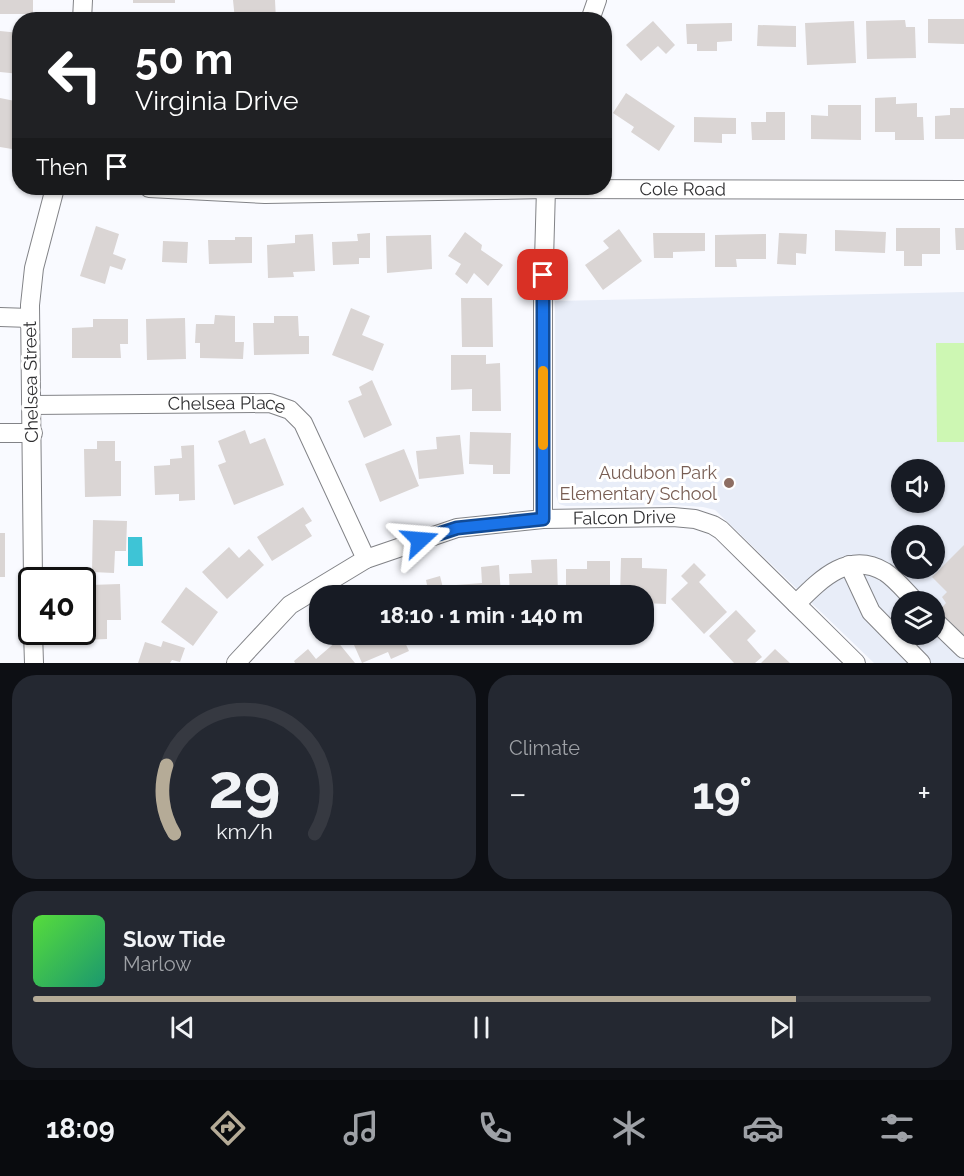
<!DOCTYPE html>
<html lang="en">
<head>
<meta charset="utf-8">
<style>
  body { margin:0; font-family:Raleway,sans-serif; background:#242831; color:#f1f3f6; height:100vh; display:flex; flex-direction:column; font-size:22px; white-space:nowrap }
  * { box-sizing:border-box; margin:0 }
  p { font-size:20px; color:#9ea1a6 }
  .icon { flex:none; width:33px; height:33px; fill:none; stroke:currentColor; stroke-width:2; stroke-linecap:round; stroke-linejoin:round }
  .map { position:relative; height:663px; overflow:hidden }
  .sheet { display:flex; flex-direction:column; gap:12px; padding:12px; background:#0d0f14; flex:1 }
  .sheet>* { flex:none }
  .guide { position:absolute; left:12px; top:12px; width:600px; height:183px; border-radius:24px; box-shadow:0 2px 4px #0004; background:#202124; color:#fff; overflow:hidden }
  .controls { position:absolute; left:891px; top:459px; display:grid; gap:12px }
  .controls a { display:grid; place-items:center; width:54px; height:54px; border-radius:50%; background:#171b24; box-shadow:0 2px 4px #0004; font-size:30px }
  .speed { position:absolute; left:18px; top:567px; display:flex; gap:12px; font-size:30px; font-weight:700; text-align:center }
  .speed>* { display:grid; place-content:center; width:78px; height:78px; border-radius:50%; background:#171b24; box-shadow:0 2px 4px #0004; line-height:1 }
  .speed .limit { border:3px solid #111; border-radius:9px; background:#fff; color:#111 }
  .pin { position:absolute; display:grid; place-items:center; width:51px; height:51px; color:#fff; margin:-26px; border-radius:12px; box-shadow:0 3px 9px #0006 }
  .me { position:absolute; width:66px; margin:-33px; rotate:71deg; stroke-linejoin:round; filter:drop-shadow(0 0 4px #0008) }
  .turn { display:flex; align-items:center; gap:21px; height:126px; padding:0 24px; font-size:27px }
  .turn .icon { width:78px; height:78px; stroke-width:2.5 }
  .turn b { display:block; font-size:42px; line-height:51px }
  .then { display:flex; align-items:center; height:57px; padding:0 24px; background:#0003; gap:12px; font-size:22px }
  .big { font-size:45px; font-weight:700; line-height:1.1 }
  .sheet .tile { flex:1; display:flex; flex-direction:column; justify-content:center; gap:9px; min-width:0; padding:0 21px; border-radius:24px; background:#242831 }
  .sheet .dial { align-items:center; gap:0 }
  .dial svg { height:156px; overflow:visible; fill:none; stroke:#363941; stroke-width:7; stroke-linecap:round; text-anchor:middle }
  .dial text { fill:#f1f3f6; stroke:none }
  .song { display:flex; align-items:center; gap:18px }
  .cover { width:72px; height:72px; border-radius:9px; background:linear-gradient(135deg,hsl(110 70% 55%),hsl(160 70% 35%)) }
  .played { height:6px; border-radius:3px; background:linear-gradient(90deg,#b5ab97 85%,#363941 85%) }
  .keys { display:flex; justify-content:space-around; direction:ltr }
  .heat { display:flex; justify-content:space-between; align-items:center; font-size:33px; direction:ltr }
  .sheet .tiles { flex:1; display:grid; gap:12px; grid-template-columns:1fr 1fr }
  .tile:last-child { grid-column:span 2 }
  .trip { position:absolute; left:309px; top:585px; width:345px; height:60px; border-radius:24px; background:#171b24; box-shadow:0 2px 4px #0004; font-weight:700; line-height:60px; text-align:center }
  .tab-bar { display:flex; height:96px; justify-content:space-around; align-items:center; background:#090b0e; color:#9ea1a6 }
  .tab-bar .icon { width:42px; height:42px }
  .tab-bar .on { color:#b5ab97 }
  .tab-bar b { font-size:27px; color:#f1f3f6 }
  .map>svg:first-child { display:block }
  .built { fill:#e8edf8; fill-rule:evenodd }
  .green { fill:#cdf7b3 }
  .water { fill:#3ec4d6 }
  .building { fill:#dad5d4 }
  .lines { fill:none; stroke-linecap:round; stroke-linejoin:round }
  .minor-casing { stroke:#828387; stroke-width:20 }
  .minor { stroke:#fff; stroke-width:18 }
  .route-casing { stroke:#114b97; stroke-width:15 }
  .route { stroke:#1a73e8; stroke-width:10 }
  .slow { stroke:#f59e0b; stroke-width:10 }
  .education-dot { fill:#8d6e63; stroke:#fff; stroke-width:2 }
  .labels { text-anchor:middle; stroke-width:6; stroke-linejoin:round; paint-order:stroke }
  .street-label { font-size:18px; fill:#2f2f31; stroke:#fff }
  .education-label { font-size:18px; fill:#785e54; stroke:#fff; text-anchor:end }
</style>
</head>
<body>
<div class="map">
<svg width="964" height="663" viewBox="0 0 964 663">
  <rect width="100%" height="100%" fill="#f9faff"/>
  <path class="built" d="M964 292V663H874L715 510 703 507 674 505 566 506 559 504 556 496 555 301ZM902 470H934V502H902ZM902 536H934V568H902ZM902 602H934V634H902Z"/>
  <path class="green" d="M936 343H964V442H937Z"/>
  <path class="water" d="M128 537H142L143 566H128Z"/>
  <path class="building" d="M0 0H33V14H0Z
    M133 0H175V3H133Z
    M233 0H275L276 20H235Z
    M928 19H964V44L928 43Z
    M905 20 906 27H915L916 58 867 59 866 21Z
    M653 21 675 45 666 54 658 46 641 61 626 45Z
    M854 21 856 63 807 65 805 23Z
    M732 23V41L717 42V51H697V44H687L686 24Z
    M758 25 796 26V47L757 46Z
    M0 31 20 33V74L0 72Z
    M626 93 675 126 659 151 631 132 634 127 613 113Z
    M896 97V104L917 103V117H923L924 140H895V132H875V98Z
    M0 98 20 102 12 149 0 147Z
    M828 105H861V140L811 139V115L828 116Z
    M950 108H964V139H935V116L950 115Z
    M766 112H785V140H752L751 122H766Z
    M694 117 736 118V134H722V143L694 142Z
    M96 226 119 234 113 254 126 259 122 270 110 266 105 284 80 276Z
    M896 228H940V254H922V266H904V251H896Z
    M955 228H964V250H956Z
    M619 229 642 261 603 290 585 265 609 248 603 241Z
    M835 230 886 232 885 253 835 251Z
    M465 232 482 245 481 250 503 265 488 286 474 273 467 284 455 274 461 264 448 256Z
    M370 233V258H359V264L333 265 332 242 358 241 357 234Z
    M653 233H705V251L673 252V258H654Z
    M779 233 807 234 806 254 796 253V265L777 264Z
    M313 234 315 271 293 272 294 277 268 278 267 245 295 243V235Z
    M766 234V259H736L737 267H715V235Z
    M431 235 432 269 387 273 386 236Z
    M235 237H252V263L209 264 208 240H235Z
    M163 241 188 242 187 263 162 262Z
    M461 298H492L493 347H462Z
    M351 308 370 316 362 335 384 344 373 371 332 355Z
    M215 315 235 316V342H244L243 359 200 358V343H195L196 324H214Z
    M274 316H298L299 336H309V354L254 355 253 323H274Z
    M185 318 186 359 147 360 146 319Z
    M93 319H128V344H120L121 358H72V328L93 327Z
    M451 355H486V364L500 363 501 411H472V389L451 390Z
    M372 380 392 425 364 438 348 401 362 395 359 387Z
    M245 430 250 444 265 438 284 485 234 505 218 465 226 462 218 441Z
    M470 432 511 433 510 474H493V465L469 464Z
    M460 435 464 474 419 479 416 451 437 449 436 437Z
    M97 441H115V461H121V496L85 497 84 449H97Z
    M194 445 195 500 179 501V494L155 495 154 466 170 465V459L182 458 181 446Z
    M404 449 419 486 380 502 365 464Z
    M303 507 312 521 305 525 312 536 272 561 257 537Z
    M93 520 127 521 126 551H115L114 573 92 572Z
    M0 533H5V577H0Z
    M964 545V636L939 611 946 603 942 597 947 592 932 577Z
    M229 547 239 558 249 549 264 565 227 599 202 572Z
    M621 558H642V568L667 569 666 604 644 603V596H620Z
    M557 559 558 596H510L509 574 532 573 531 560Z
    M587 561H610V596H566V569H587Z
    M694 563 706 575 699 582 727 612 704 634 671 599 688 583 681 576Z
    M499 565 501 596H457L456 585 482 583 481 567Z
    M440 576 445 596H410L428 590 426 580Z
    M120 584 121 620H107V639L83 640 82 598 91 597 90 585Z
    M186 587 218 612 193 646 161 622Z
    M736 610 756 631 747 640 762 657 755 663H734L709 636Z
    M353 634H401L409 651 391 659 388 652 362 663 350 636Z
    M163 641 185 648 180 662 172 660 170 663H138L145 642 161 647Z
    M337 641 355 663H295L294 661 308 649 316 659Z
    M775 649 790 663H761Z"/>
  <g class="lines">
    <g class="minor-casing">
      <g id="minor">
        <path d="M82 20 83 0"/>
        <path d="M590 20 597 0"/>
        <path id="s1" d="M149 188 265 194 545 189 964 190"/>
        <path d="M0 317 30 318"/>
        <path id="s2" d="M32 405 270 403 290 410 303 423 366 559"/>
        <path d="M0 433H33"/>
        <path d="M543 519V297L546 188"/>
        <path d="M849 565 871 612 921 663"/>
        <path d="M33 580 30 305 34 268 55 188"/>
        <path d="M796 604C820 580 848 550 885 572 896 579 906 592 916 602"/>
        <path d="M934 620 964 649"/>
        <path d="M33 632 34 663"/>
        <path id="s3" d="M236 663 290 605 366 559 457 528 543 519 673 517 695 519 713 525 721 530 856 663"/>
      </g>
    </g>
    <use href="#minor" class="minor"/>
  </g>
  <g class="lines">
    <g class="route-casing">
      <path id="route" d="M420 540 457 528 543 519V275"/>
    </g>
    <use href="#route" class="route"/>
    <path class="slow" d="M543 371V445"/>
  </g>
  <circle class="education-dot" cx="729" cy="483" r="6"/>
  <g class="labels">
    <g class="street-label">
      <text dy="6" stroke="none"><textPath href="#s1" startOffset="534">Cole Road</textPath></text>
      <text transform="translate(31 382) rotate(-91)" y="6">Chelsea Street</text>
      <text dy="6" stroke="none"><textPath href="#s2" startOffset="195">Chelsea Place</textPath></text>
      <text dy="6" stroke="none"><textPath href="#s3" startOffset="432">Falcon Drive</textPath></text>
    </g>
    <g class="education-label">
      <text x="717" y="479">Audubon Park<tspan x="717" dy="21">Elementary School</tspan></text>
    </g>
  </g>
</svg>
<div class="controls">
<a><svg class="icon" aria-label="sound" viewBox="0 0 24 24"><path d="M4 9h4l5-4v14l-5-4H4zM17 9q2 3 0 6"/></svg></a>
<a><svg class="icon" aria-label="search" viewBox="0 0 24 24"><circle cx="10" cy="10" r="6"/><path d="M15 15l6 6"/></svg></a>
<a><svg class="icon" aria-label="layers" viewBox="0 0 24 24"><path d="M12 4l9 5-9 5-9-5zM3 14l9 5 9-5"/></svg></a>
</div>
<div class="speed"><div class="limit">40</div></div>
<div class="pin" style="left:543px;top:275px;background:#d93025"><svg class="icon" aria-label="arrive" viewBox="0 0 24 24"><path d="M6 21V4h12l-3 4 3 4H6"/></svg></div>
<svg class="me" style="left:420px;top:540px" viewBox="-20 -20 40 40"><path d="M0-17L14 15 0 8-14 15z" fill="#1a73e8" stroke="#fff" stroke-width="4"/></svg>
<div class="trip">18:10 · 1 min · 140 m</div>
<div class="guide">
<div class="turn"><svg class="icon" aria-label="left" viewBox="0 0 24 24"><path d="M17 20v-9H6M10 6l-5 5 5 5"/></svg><div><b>50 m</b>Virginia Drive</div></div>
<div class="then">Then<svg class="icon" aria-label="arrive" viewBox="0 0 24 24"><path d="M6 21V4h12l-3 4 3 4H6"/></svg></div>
</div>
</div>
<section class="sheet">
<div class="tiles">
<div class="tile dial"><svg viewBox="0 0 100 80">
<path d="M14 69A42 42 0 1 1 86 69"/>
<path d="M14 69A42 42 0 0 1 10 34" stroke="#b5ab97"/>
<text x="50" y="56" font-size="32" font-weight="700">29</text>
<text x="50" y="72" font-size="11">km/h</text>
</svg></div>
<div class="tile"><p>Climate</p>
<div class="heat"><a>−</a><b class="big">19°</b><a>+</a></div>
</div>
<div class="tile">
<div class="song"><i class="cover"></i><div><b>Slow Tide</b><p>Marlow</p></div></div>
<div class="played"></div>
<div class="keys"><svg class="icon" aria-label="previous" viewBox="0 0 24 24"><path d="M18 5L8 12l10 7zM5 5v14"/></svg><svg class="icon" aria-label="pause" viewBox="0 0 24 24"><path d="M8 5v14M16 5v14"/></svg><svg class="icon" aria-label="next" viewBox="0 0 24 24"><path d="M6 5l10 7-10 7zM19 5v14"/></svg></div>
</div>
</div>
</section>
<nav class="tab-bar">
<b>18:09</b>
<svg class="icon on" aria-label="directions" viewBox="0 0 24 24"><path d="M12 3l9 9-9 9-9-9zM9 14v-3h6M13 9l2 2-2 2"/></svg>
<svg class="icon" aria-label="music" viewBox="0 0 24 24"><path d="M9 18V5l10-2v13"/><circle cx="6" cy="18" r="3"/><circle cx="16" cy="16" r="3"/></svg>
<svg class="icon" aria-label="phone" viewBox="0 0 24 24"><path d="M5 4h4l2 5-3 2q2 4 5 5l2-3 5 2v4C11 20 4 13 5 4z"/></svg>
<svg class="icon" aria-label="climate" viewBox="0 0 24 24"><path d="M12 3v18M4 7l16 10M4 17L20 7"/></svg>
<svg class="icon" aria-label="car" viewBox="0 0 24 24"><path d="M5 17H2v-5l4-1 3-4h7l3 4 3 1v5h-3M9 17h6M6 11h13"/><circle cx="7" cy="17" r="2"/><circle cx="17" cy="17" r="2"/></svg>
<svg class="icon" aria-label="filters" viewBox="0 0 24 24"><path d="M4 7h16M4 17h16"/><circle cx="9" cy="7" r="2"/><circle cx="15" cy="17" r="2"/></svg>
</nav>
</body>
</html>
